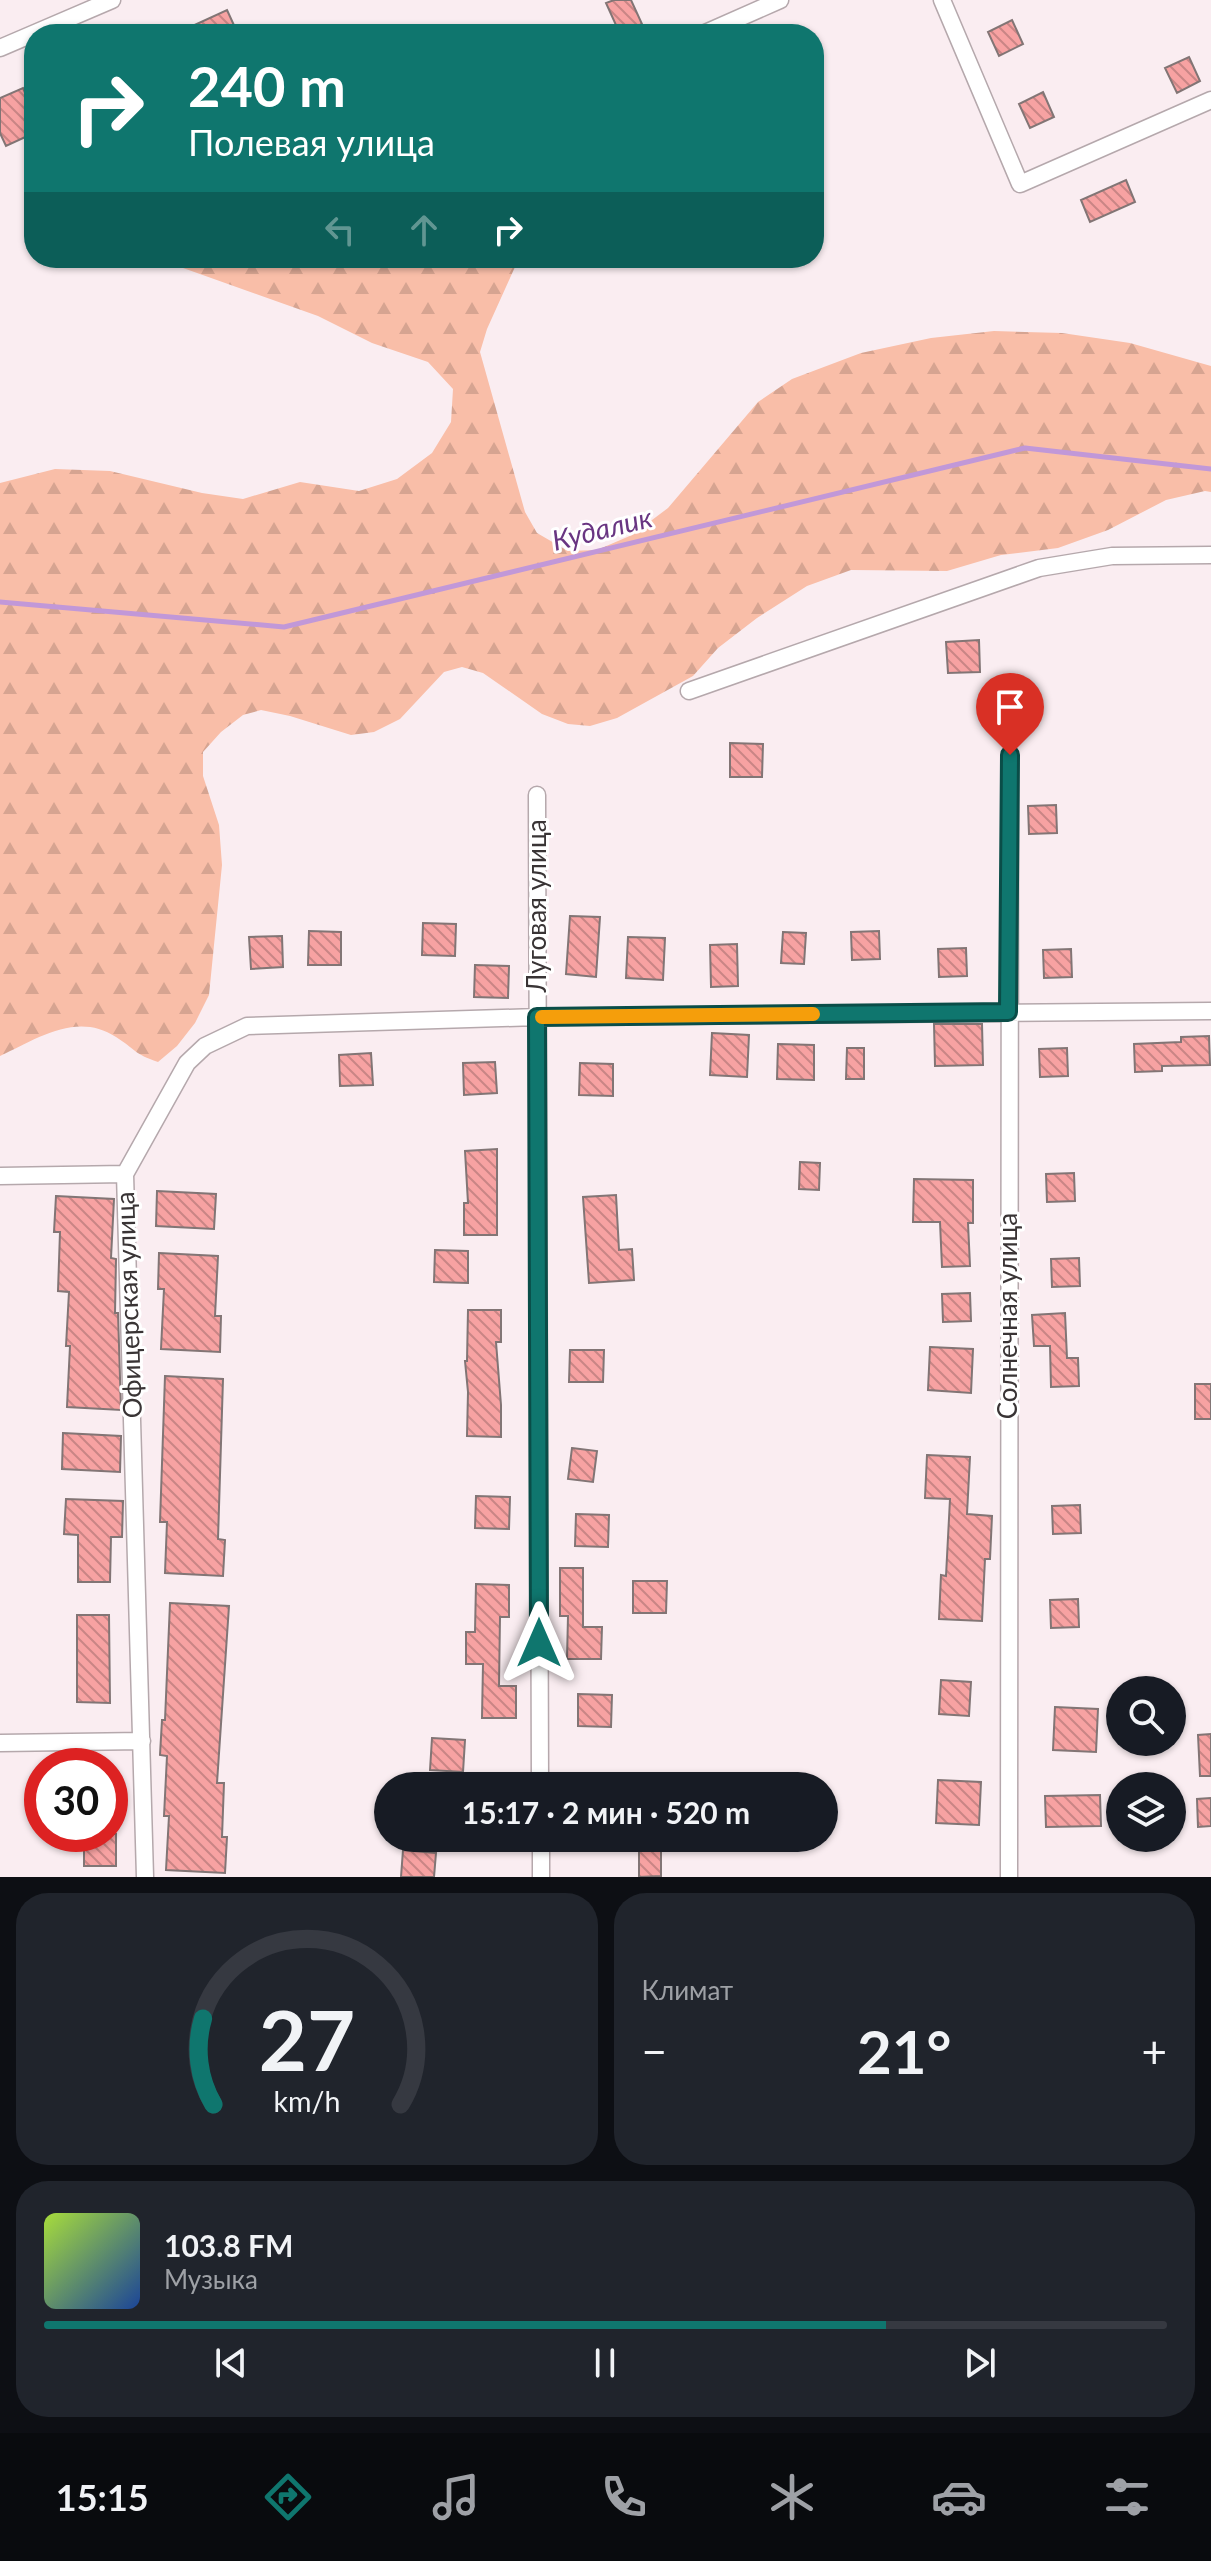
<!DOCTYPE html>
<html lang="ru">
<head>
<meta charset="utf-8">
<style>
  body { margin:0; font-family:Lato,sans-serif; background:#20242c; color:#f1f3f6; height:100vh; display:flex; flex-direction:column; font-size:30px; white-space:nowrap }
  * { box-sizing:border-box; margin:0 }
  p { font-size:26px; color:#9ea1a6 }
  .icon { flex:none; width:44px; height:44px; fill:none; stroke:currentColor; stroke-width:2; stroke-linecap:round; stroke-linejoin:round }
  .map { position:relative; height:1877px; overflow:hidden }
  .drawer { display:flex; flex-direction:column; gap:16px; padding:16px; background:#0d0f14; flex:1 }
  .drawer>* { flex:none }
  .hud { position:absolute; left:24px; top:24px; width:800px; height:244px; border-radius:32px; box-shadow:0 2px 6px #0004; background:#0f766e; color:#fff; overflow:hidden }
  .fabs { position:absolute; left:1106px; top:1676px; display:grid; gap:16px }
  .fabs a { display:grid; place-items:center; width:80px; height:80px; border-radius:50%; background:#171b24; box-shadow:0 2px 6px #0004; font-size:40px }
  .speed { position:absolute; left:24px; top:1748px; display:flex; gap:16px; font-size:40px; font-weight:700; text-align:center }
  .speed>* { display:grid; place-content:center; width:104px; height:104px; border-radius:50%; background:#171b24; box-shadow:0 2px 6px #0004; line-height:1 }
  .speed .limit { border:12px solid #d22; background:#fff; color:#111 }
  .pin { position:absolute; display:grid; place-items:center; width:68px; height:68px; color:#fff; margin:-82px -34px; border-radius:50% 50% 50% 0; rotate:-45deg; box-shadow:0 0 8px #0007 }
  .pin .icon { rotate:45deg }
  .me { position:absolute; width:88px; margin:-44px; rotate:0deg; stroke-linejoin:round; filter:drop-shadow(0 0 6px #0008) }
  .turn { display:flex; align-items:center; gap:28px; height:168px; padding:0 32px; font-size:36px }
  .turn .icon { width:104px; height:104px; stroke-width:2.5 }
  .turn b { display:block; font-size:56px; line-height:68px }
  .lanes { display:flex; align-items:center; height:76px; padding:0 32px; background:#0003; justify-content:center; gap:40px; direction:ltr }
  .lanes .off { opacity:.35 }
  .big { font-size:60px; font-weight:700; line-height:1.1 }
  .drawer .tile { flex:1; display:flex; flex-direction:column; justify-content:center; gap:12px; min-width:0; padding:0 28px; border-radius:32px; background:#20242c }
  .drawer .dial { align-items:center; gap:0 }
  .dial svg { height:208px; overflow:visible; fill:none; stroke:#363941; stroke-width:7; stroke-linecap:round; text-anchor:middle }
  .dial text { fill:#f1f3f6; stroke:none }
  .song { display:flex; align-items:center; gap:24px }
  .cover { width:96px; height:96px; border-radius:12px; background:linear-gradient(135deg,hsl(80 70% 55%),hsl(220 70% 35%)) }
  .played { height:8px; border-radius:4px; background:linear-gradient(90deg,#0f766e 75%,#363941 75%) }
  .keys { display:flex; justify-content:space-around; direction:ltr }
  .heat { display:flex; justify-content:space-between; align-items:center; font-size:44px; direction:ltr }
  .drawer .tiles { flex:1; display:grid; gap:16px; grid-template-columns:1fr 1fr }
  .tile:last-child { grid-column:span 2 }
  .trip { position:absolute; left:374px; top:1772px; width:464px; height:80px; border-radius:40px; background:#171b24; box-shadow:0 2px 6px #0004; font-weight:700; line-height:80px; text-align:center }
  .tab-bar { display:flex; height:128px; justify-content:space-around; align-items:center; background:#090b0e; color:#9ea1a6 }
  .tab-bar .icon { width:56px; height:56px }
  .tab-bar .current { color:#0f766e }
  .tab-bar b { font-size:36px; color:#f1f3f6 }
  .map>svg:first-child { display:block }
  .forest { fill:url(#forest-firs) }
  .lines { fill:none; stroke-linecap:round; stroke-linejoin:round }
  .stream { stroke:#c198d8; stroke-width:5 }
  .building { fill:url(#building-back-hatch); stroke:#827575; stroke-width:2 }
  .minor-casing { stroke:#b5a8ac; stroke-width:19 }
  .minor { stroke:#fff; stroke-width:16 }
  .route-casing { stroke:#0a4d48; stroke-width:20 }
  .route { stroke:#0f766e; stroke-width:14 }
  .slow { stroke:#f59e0b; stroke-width:14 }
  .labels { text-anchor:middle; stroke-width:6; stroke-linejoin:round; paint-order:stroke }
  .street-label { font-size:26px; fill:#393435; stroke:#fff }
  .water-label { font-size:28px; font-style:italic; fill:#693582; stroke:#fff }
</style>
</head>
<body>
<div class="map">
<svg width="1211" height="1877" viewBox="0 0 1211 1877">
  <defs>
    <pattern id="forest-firs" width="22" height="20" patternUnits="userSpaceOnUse" patternTransform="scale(2)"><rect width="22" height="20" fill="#f9bea8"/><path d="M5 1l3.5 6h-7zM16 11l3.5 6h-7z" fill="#d6a491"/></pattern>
    <pattern id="building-back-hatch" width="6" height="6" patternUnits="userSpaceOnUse" patternTransform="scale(2)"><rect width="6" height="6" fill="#f7a2a2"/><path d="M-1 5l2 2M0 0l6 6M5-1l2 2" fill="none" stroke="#c98585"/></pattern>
  </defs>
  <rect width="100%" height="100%" fill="#faedf1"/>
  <path class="forest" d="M155 258H519L487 329 480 352 525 512 537 533 568 551 597 550 632 535 668 508 758 402 792 379 861 353 931 338 994 331 1062 333 1130 343 1211 366V492L1205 491 1166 500 1108 530 1058 548 1001 555 947 571 851 570 807 586 757 618 718 648 693 676 617 718 590 726 568 724 542 714 483 673 462 667 444 672 400 719 374 732 351 735 290 716 261 710 243 715 221 732 203 752V776L219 825 222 865 209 995 195 1023 177 1046 158 1062C134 1054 135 1049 116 1037 77 1011 36 1039 0 1056V483L55 469 110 471 202 493 243 499 300 482 359 491 397 479 432 453 451 422 453 389 428 362 372 343 318 316Z"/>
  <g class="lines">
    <path class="stream" d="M0 602 284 627 1025 448 1211 469"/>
  </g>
  <path class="building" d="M614 0H631L642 24 620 34 606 3Z
    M227 10 238 34H175Z
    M1012 20 1023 44 999 56 988 32Z
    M1189 57 1200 81 1177 93 1165 68Z
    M23 88 34 113V133L6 146 0 133V98Z
    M1043 92 1054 117 1030 128 1019 104Z
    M1126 180 1135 202 1090 222 1081 200Z
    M979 640 980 672 948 673 946 642Z
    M730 743 763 744 762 777H730Z
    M1056 805 1057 833 1029 834 1028 806Z
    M570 916 600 917 596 977 566 974Z
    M423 923 456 924 455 956 422 955Z
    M309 931 341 932V965H308Z
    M879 931 880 959 852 960 851 932Z
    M783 932 806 933 804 964 781 963Z
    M282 936 283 967 251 969 249 937Z
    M628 937 665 938 663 980 626 978Z
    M737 944 738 986 711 987 710 945Z
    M966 948 967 976 939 977 938 949Z
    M1071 949 1072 977 1044 978 1043 950Z
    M475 965 509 966 508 998 474 997Z
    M934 1024H982L983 1065 935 1066Z
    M712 1033 749 1035 747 1077 710 1075Z
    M1209 1036 1210 1065 1162 1066V1071L1135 1072 1134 1044 1181 1042V1037Z
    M778 1044 814 1045V1080L777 1079Z
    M847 1048H864V1079H846Z
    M1067 1048 1068 1076 1040 1077 1039 1049Z
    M371 1053 373 1085 340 1086 339 1055Z
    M495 1062 497 1093 464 1095 463 1063Z
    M580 1063 613 1064V1096L579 1095Z
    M497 1149V1235H464V1203H468L465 1151Z
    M800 1162 820 1163 819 1190 799 1189Z
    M1074 1173 1075 1201 1047 1202 1046 1174Z
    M914 1179 973 1180V1223H968L970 1266 942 1267 940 1222H913Z
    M157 1191 216 1194 214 1229 156 1226Z
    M616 1195 619 1250 632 1249 634 1280 589 1283 583 1197Z
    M56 1196 114 1199 111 1258 116 1259 115 1313H118L121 1410 67 1407 70 1346H66L69 1292 58 1291 60 1232H54Z
    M435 1250 468 1251V1283L434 1282Z
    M159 1253 218 1256 215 1316H221L220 1352 161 1349 164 1289H158Z
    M1079 1258 1080 1286 1052 1287 1051 1259Z
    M970 1293 971 1321 943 1322 942 1294Z
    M468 1310H501V1342H496L501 1405V1437L467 1436 468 1392 465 1361H467Z
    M1065 1313 1067 1358H1078L1079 1386 1051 1387 1050 1346H1034L1032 1315Z
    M930 1347 973 1349 971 1393 928 1390Z
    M570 1350H604L603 1382H569Z
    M165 1376 223 1379 218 1539 225 1540 223 1576 165 1573 167 1522H160Z
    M1195 1384H1211V1419H1195Z
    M63 1433 121 1436 120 1472 62 1469Z
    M572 1448 597 1451 593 1482 568 1479Z
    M927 1455 970 1457 967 1514 992 1516 990 1559H985L982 1621 939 1619 941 1575 946 1576 950 1499 925 1498Z
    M476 1496 510 1497 509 1529 475 1528Z
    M66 1499 123 1501 122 1537H111L110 1582H78V1535L64 1534Z
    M1080 1505 1081 1533 1053 1534 1052 1506Z
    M576 1514 609 1515 608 1547 575 1546Z
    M560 1568H583V1627H602L601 1659H567L568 1616H560Z
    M633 1581H667L666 1613H633Z
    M476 1584 509 1585V1617H500L499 1686H516V1718H482L483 1664H466V1632H475Z
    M1078 1599 1079 1627 1051 1628 1050 1600Z
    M170 1603 229 1606 217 1783H224L222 1837H227L225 1873 166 1870 169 1816H164L167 1756 160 1755 162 1720H165Z
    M77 1615H109L110 1703 77 1702Z
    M941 1680 971 1682 969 1716 939 1714Z
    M578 1694 612 1695 611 1727 578 1726Z
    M1055 1707 1098 1709 1096 1752 1053 1750Z
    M1211 1734V1776H1200L1198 1735Z
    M432 1738 465 1740 463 1772 430 1770Z
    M938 1780 981 1782 979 1825 936 1823Z
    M1100 1795 1101 1826 1046 1827 1045 1796Z
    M1211 1798V1826L1198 1827 1197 1799Z
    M84 1834H116V1866H84Z
    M639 1846H661V1876L639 1877Z
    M403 1850 436 1853 434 1877H401Z"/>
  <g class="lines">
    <g class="minor-casing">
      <path id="minor" d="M942 0 1020 184 1211 100
        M703 34 780 0
        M0 48 112 0
        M689 691 1039 568 1112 556 1211 555
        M537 795 540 1786
        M0 1176 125 1174
        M0 1743 142 1741
        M541 1838V1877
        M145 1877 125 1174 187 1063 205 1046 247 1026 537 1017 1211 1011
        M1009 1877 1010 755"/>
    </g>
    <use href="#minor" class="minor"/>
  </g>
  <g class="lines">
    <g class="route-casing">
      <path id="route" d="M539 1643 537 1017 1008 1012 1010 755"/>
    </g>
    <use href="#route" class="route"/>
    <path class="slow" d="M542 1017 813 1014"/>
  </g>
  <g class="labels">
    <g class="street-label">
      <text transform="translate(537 906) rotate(-90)" y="9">Луговая улица</text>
      <text transform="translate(129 1305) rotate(-92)" y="9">Офицерская улица</text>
      <text transform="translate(1008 1316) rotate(-90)" y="9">Солнечная улица</text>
    </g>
    <g class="water-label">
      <text transform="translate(602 529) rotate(-14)" y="10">Кудалик</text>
    </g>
  </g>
</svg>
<div class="fabs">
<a><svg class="icon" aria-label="search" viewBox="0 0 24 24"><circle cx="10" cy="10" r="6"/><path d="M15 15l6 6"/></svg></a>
<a><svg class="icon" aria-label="layers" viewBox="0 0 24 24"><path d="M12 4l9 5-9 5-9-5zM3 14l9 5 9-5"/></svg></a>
</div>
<div class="speed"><div class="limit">30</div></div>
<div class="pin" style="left:1010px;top:755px;background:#d93025"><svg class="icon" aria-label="arrive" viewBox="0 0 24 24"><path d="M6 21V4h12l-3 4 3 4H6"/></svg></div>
<svg class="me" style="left:539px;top:1643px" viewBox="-20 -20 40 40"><path d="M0-17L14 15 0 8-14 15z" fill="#0f766e" stroke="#fff" stroke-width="4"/></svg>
<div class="trip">15:17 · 2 мин · 520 m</div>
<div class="hud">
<div class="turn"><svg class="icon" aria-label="right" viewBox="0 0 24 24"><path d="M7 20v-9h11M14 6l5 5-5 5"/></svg><div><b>240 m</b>Полевая улица</div></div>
<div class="lanes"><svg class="icon off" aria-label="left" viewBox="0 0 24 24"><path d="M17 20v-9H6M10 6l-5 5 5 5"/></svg><svg class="icon off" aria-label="ahead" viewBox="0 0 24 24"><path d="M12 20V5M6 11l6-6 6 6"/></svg><svg class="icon" aria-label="right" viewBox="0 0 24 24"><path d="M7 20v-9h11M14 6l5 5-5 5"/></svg></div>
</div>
</div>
<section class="drawer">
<div class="tiles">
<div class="tile dial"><svg viewBox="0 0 100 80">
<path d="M14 69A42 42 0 1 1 86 69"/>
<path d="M14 69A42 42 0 0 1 10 36" stroke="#0f766e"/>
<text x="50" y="56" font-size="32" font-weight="700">27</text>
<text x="50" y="72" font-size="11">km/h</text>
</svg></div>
<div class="tile"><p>Климат</p>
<div class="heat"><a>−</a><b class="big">21°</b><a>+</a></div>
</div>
<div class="tile">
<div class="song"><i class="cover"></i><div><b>103.8 FM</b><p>Музыка</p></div></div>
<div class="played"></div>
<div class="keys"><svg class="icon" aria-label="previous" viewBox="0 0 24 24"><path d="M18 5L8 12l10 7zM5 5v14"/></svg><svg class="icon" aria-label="pause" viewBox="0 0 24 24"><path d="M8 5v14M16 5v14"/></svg><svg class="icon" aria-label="next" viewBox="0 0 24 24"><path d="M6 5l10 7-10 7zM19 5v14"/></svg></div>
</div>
</div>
</section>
<nav class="tab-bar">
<b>15:15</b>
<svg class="icon current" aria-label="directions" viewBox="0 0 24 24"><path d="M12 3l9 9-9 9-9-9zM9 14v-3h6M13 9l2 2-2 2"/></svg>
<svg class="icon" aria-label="music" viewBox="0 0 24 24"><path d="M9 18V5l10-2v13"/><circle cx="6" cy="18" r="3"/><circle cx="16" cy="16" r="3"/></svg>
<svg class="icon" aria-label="phone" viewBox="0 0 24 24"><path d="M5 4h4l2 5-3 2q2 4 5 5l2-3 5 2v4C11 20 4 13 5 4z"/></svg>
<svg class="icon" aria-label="climate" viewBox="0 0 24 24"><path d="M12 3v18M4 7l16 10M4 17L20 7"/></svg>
<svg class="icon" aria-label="car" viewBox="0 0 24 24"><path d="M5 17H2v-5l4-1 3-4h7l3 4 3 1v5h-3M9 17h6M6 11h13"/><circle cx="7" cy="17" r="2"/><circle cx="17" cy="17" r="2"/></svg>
<svg class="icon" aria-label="filters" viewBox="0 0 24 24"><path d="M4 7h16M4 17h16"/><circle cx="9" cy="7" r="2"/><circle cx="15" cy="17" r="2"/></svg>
</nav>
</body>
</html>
